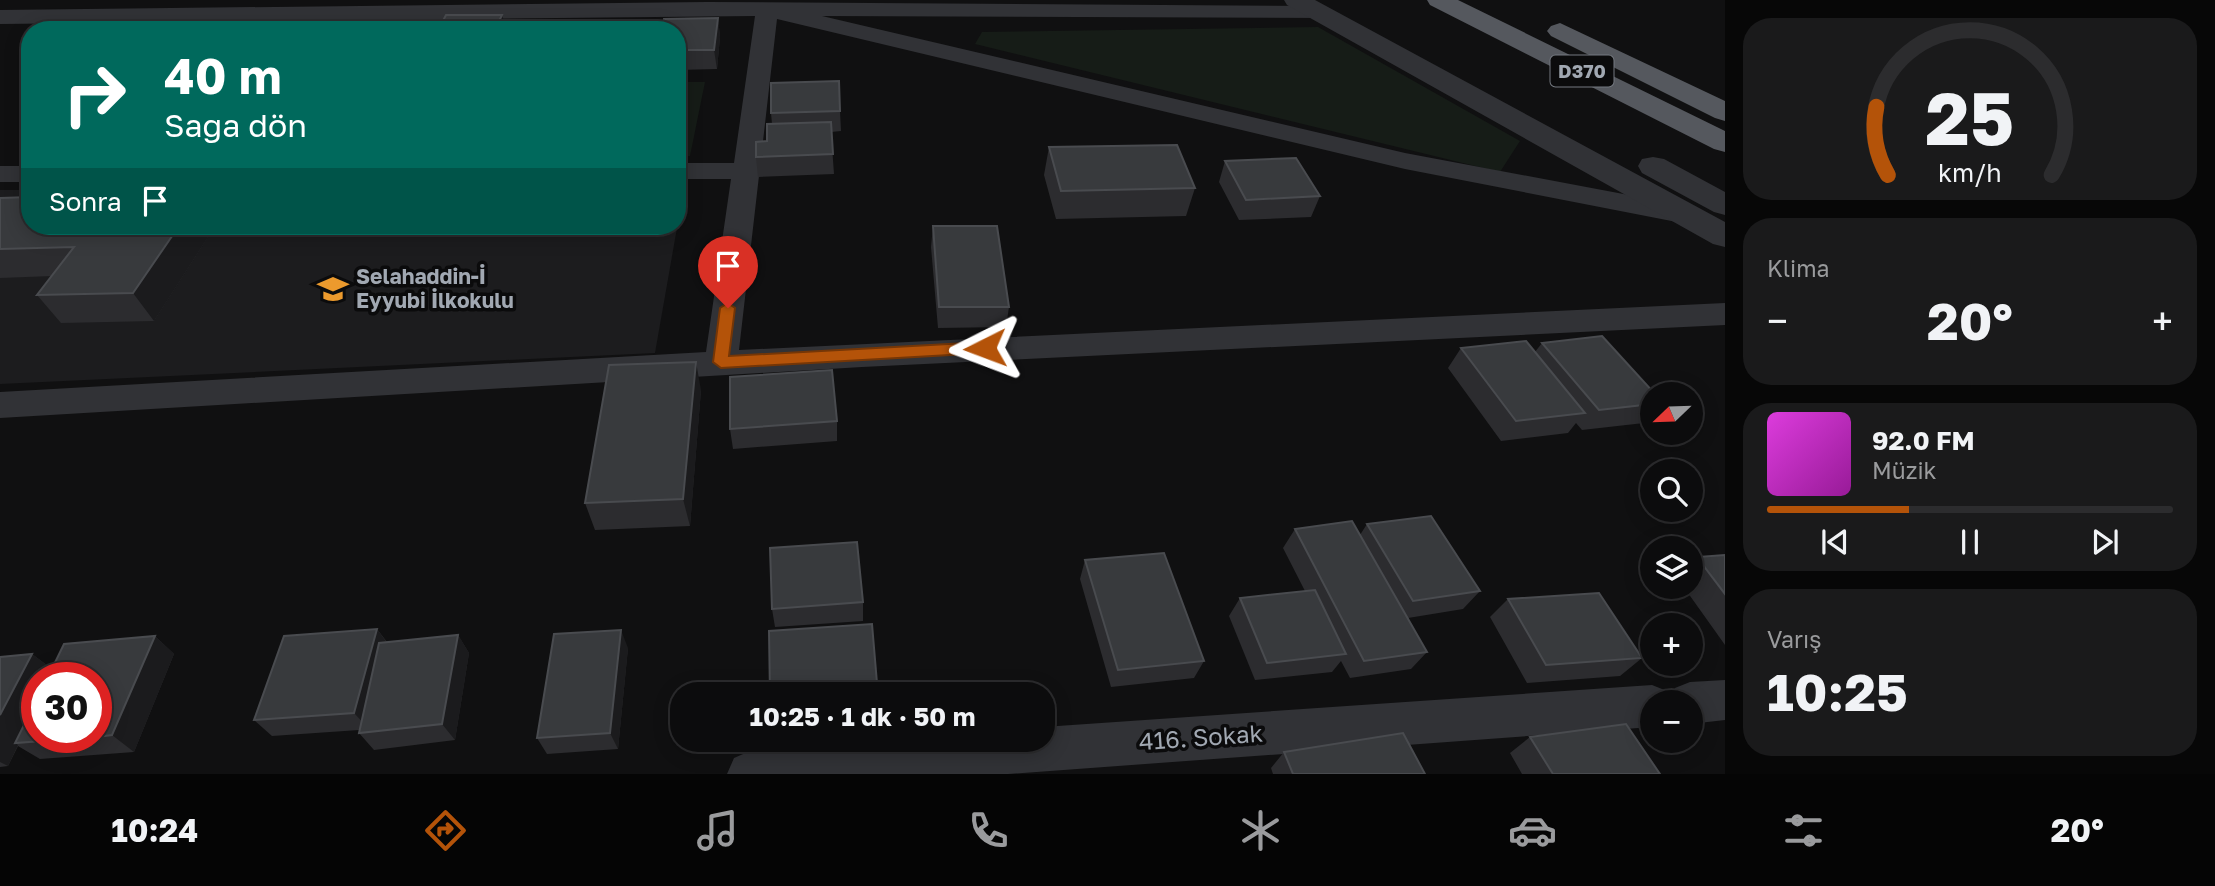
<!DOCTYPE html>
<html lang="tr">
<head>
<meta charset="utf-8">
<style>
  body { margin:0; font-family:"Golos Text",sans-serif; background:#1a1a1b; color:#f1f3f6; height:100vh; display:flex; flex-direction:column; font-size:26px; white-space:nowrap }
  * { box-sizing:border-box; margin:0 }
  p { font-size:23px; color:#9a9b9d }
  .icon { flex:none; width:38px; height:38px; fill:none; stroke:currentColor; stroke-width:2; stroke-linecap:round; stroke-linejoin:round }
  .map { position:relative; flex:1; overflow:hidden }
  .details { display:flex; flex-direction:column; gap:18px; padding:18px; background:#070707; width:490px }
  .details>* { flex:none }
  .guide { position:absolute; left:21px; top:21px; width:665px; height:214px; border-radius:28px; box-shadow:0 4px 18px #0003,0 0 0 2px #2c2c2e; background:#00695c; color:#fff; overflow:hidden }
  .needle { width:46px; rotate:247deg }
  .tools { position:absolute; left:1640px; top:382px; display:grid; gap:14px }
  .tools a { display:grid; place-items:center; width:63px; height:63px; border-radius:50%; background:#0c0c0d; box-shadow:0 4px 18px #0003,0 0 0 2px #2c2c2e; font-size:35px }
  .speed { position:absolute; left:21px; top:662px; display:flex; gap:14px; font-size:35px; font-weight:700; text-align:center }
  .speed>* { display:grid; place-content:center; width:91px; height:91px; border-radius:50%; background:#0c0c0d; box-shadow:0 4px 18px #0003,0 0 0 2px #2c2c2e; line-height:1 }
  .speed .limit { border:10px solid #d22; background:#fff; color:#111 }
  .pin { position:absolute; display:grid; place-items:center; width:60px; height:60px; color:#fff; margin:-72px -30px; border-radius:50% 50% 50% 0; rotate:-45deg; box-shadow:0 0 7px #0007 }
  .pin .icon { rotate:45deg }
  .me { position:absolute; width:77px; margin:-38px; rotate:267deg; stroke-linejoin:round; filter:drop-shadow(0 0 5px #0008) }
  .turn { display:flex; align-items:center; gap:24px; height:147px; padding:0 28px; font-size:32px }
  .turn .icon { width:91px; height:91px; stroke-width:2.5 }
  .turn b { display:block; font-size:49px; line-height:60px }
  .then { display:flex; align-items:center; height:66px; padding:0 28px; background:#0003; gap:14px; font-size:26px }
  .big { font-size:52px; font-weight:700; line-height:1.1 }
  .details .tile { flex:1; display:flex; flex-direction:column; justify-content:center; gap:10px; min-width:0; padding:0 24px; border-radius:28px; background:#1a1a1b }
  .details .dial { align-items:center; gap:0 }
  .dial svg { height:182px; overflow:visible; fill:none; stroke:#2c2c2e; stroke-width:7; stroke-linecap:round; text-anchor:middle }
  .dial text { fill:#f1f3f6; stroke:none }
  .song { display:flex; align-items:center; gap:21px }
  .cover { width:84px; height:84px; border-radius:10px; background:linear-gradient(135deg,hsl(300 70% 55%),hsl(300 70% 35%)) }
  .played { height:7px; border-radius:4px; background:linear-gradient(90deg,#b45309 35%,#2c2c2e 35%) }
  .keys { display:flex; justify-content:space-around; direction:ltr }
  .heat { display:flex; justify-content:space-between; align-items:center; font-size:38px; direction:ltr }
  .trip { position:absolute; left:670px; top:682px; width:385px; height:70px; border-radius:28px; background:#0c0c0d; box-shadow:0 4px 18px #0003,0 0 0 2px #2c2c2e; font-weight:700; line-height:70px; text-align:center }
  .tabs { display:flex; height:112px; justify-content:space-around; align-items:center; background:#050505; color:#9a9b9d }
  .tabs .icon { width:49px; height:49px }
  .tabs .active { color:#b45309 }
  .tabs b { font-size:32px; color:#f1f3f6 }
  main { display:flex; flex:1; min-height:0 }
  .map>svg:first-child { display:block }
  .built { fill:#1c1c1e }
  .green { fill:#161c17 }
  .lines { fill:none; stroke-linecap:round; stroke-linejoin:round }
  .minor { fill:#313236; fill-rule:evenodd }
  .tertiary { fill:#313236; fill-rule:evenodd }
  .trunk { fill:#55585e; fill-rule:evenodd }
  .wall { fill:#2c2c2f }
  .shaded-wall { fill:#1b1b1d }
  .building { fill:#383a3d; stroke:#494b4f; stroke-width:2 }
  .route { fill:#b45309; stroke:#753606; stroke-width:2 }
  .labels { text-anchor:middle; stroke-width:7; stroke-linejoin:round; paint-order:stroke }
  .shield { fill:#0b0b0c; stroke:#747980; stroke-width:2 }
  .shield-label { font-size:19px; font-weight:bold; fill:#a1a8b2 }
  .poi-label { font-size:21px; font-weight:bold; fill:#a1a8b2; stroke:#0b0b0c; text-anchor:start }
  .near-street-label { font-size:24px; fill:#a1a8b2; stroke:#0b0b0c }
</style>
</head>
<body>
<main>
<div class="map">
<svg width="1725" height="774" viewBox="0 0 1725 774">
  <rect width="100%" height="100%" fill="#101011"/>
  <path class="built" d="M677 188H684L655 353 0 384V190H30V226H677Z"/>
  <path class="green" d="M1318 27 1520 141 1500 172 975 44 982 32Z
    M677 82H705L690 156H677Z"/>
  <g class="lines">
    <path class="minor" d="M707 2 1320 6 1328 8 1331 13 1328 18 822 16 1405 153 1687 206 1697 209 1701 215 1697 221 1687 224 1405 169 777 19 739 350 1725 303V325L862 367 0 418V392L706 352 731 179H677V163H734L755 16 0 24V10Z
      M0 166H30V182H0Z
      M1725 680V720L1690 724V702H1652V727L1008 774H727L734 758 750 751 885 740H1043V727L1652 685 1667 691 1670 699 1675 688 1690 682Z"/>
    <path class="tertiary" d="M1284 0H1315L1725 222V247L1713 244 1287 5Z
      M1653 157 1664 159 1725 192V215L1714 212 1642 173 1638 166 1642 159Z"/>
    <path class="trunk" d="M1427 0H1458L1725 131V152L1714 149 1430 5Z
      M1560 23 1725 101V121L1715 118 1551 36 1547 31 1551 26Z"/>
  </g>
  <path class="wall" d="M718 18 720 37 717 69 677 70V30Z
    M840 111 841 131 831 132 834 174 758 177 756 157 767 141 772 124 771 113Z
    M1049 147 1195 188 1186 216 1056 219 1044 175Z
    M1225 161 1320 196 1311 217 1239 220 1219 182Z
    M0 198 215 226 154 321 61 323 37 295 52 276 0 278Z
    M933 226 1009 307 1006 327 938 328 931 247Z
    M1542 343 1652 394V414L1644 423 1582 430 1576 423 1568 433 1501 441 1448 368 1461 348 1535 352Z
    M701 390 690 526 595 530 585 503Z
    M837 421V441L733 449 730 429Z
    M1367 524 1480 591 1463 609 1408 618 1427 652 1411 669 1350 678 1341 661 1332 672 1255 680 1229 616 1240 598 1305 591 1283 548 1295 529 1360 535Z
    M1725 555V645L1683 586H1690V563L1697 557Z
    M1085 560 1204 661 1194 678 1111 687 1080 579Z
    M1508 599 1642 658 1620 676 1527 683 1490 617Z
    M863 602V621L775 627 772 609Z
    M377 629 387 642 458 635 469 653 455 740 374 750 359 733V730L272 736 254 720Z
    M155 636 174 654 134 752 40 759 18 746 8 766 0 767V657L32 654 52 669Z
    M628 648 618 749 547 754 537 738Z
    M1530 737 1660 774H1522L1510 753Z
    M773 740H829L773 744Z
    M1284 752 1425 774H1273L1271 768Z"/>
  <path class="shaded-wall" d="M502 15 506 30H495Z
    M718 18 720 37 717 69 714 50Z
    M179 226H215L154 321 133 293Z
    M696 362 701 390 690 526 683 499Z
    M377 629 390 647 369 729 354 713Z
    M621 630 628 648 618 749 610 733Z
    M458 635 469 653 455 740 442 724Z
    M155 636 174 654 134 752 112 735Z
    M32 654 56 672 53 677H37V710L15 743 18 745 8 766 0 762V715Z"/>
  <path class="building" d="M446 15H502L495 30H438Z
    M718 18 714 50H677V30H662L664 19Z
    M839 81 840 111 771 113V83Z
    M831 122 833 154 756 157V142L767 141V124Z
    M1177 145 1195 188 1061 191 1049 147Z
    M1296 158 1320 196 1246 200 1225 161Z
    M30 197V226H179L133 293 37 295 74 247 0 249V198Z
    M933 226H997L1009 307H939Z
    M1602 336 1655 394H1652V404L1599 410 1542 343Z
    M1526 341 1585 413 1516 421 1461 348Z
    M696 362 683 499 585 503 609 365Z
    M832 370 837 421 730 429V377Z
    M1431 516 1480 591 1413 601 1367 524Z
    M1352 521 1427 652 1364 661 1295 529Z
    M857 542 863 602 772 609 770 548Z
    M1164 553 1204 661 1118 670 1085 560Z
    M1725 555V594L1697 557Z
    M1315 590 1346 654 1267 663 1240 598Z
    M1599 593 1642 658 1546 665 1508 599Z
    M872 624 878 695H770L769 631Z
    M377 629 354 713 254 720 284 636Z
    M621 630 610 733 537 738 554 634Z
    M458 635 442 724 359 733 379 643Z
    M155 636 112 735 96 737V677H48L64 644Z
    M32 654 0 715V657Z
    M37 699V737H95L15 743Z
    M1626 724 1660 774H1553L1530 737Z
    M1403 733 1425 774H1293L1284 752Z"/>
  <path class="route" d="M728 303 735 308 729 356 985 342 993 348 985 353 721 368 713 362 720 308Z"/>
  <defs>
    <g id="school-bare" transform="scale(2.415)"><path d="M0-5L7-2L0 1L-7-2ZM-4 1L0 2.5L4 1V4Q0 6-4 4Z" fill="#ec9a2d" stroke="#0b0b0c" stroke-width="2.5" paint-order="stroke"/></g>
  </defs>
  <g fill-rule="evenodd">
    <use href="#school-bare" x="333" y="289"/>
  </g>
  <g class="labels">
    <rect class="shield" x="1550.5" y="55.5" width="63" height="31" rx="5"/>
    <g class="shield-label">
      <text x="1582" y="78">D370</text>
    </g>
    <g class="poi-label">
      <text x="356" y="284">Selahaddin-İ<tspan x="356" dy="24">Eyyubi İlkokulu</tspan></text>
    </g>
    <g class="near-street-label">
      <text transform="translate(1201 738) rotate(-4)" y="8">416. Sokak</text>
    </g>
  </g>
</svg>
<div class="tools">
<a><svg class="needle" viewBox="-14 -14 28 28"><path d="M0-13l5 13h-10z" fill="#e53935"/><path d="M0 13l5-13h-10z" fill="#9a9b9d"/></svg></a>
<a><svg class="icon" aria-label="search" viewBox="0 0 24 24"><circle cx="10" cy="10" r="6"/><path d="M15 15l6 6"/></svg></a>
<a><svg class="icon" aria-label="layers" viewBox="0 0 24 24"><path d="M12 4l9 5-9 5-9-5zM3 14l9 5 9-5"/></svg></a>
<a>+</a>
<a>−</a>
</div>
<div class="speed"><div class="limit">30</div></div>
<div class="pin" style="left:728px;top:308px;background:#d93025"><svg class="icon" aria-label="arrive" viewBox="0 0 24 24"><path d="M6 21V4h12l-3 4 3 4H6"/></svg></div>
<svg class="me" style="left:985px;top:348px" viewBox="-20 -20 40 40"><path d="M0-17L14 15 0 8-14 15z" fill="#b45309" stroke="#fff" stroke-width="4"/></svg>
<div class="trip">10:25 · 1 dk · 50 m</div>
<div class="guide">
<div class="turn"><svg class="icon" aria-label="right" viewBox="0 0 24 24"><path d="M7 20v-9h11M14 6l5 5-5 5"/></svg><div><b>40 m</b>Sağa dön</div></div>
<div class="then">Sonra<svg class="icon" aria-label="arrive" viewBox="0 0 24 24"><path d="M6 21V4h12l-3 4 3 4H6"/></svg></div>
</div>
</div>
<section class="details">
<div class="tile dial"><svg viewBox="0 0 100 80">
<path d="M14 69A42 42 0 1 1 86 69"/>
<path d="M14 69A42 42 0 0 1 9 39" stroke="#b45309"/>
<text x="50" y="56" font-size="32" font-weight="700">25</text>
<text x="50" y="72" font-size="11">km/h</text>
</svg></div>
<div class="tile"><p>Klima</p>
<div class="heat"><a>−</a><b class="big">20°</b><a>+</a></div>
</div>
<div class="tile">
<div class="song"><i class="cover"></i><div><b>92.0 FM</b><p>Müzik</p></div></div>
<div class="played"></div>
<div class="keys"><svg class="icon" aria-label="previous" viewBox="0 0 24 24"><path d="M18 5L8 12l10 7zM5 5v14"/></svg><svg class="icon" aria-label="pause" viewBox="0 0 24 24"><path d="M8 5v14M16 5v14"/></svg><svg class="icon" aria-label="next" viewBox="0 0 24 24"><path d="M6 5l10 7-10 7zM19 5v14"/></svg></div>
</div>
<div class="tile"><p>Varış</p><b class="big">10:25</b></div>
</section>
</main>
<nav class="tabs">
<b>10:24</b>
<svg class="icon active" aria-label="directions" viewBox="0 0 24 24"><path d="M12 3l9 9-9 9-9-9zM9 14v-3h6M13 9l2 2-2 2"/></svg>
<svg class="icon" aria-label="music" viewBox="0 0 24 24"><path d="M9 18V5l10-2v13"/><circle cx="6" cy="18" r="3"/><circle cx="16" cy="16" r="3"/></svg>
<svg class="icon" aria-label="phone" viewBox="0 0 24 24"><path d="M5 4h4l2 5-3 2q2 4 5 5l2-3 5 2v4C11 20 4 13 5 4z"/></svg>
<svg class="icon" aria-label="climate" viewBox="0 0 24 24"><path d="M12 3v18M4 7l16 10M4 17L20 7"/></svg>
<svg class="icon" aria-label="car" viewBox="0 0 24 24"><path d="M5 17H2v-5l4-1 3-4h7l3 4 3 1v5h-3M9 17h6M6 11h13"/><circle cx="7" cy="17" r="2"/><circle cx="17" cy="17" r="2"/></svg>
<svg class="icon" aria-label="filters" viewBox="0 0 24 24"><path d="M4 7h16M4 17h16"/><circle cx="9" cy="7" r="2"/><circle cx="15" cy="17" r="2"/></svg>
<b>20°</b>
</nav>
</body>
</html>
